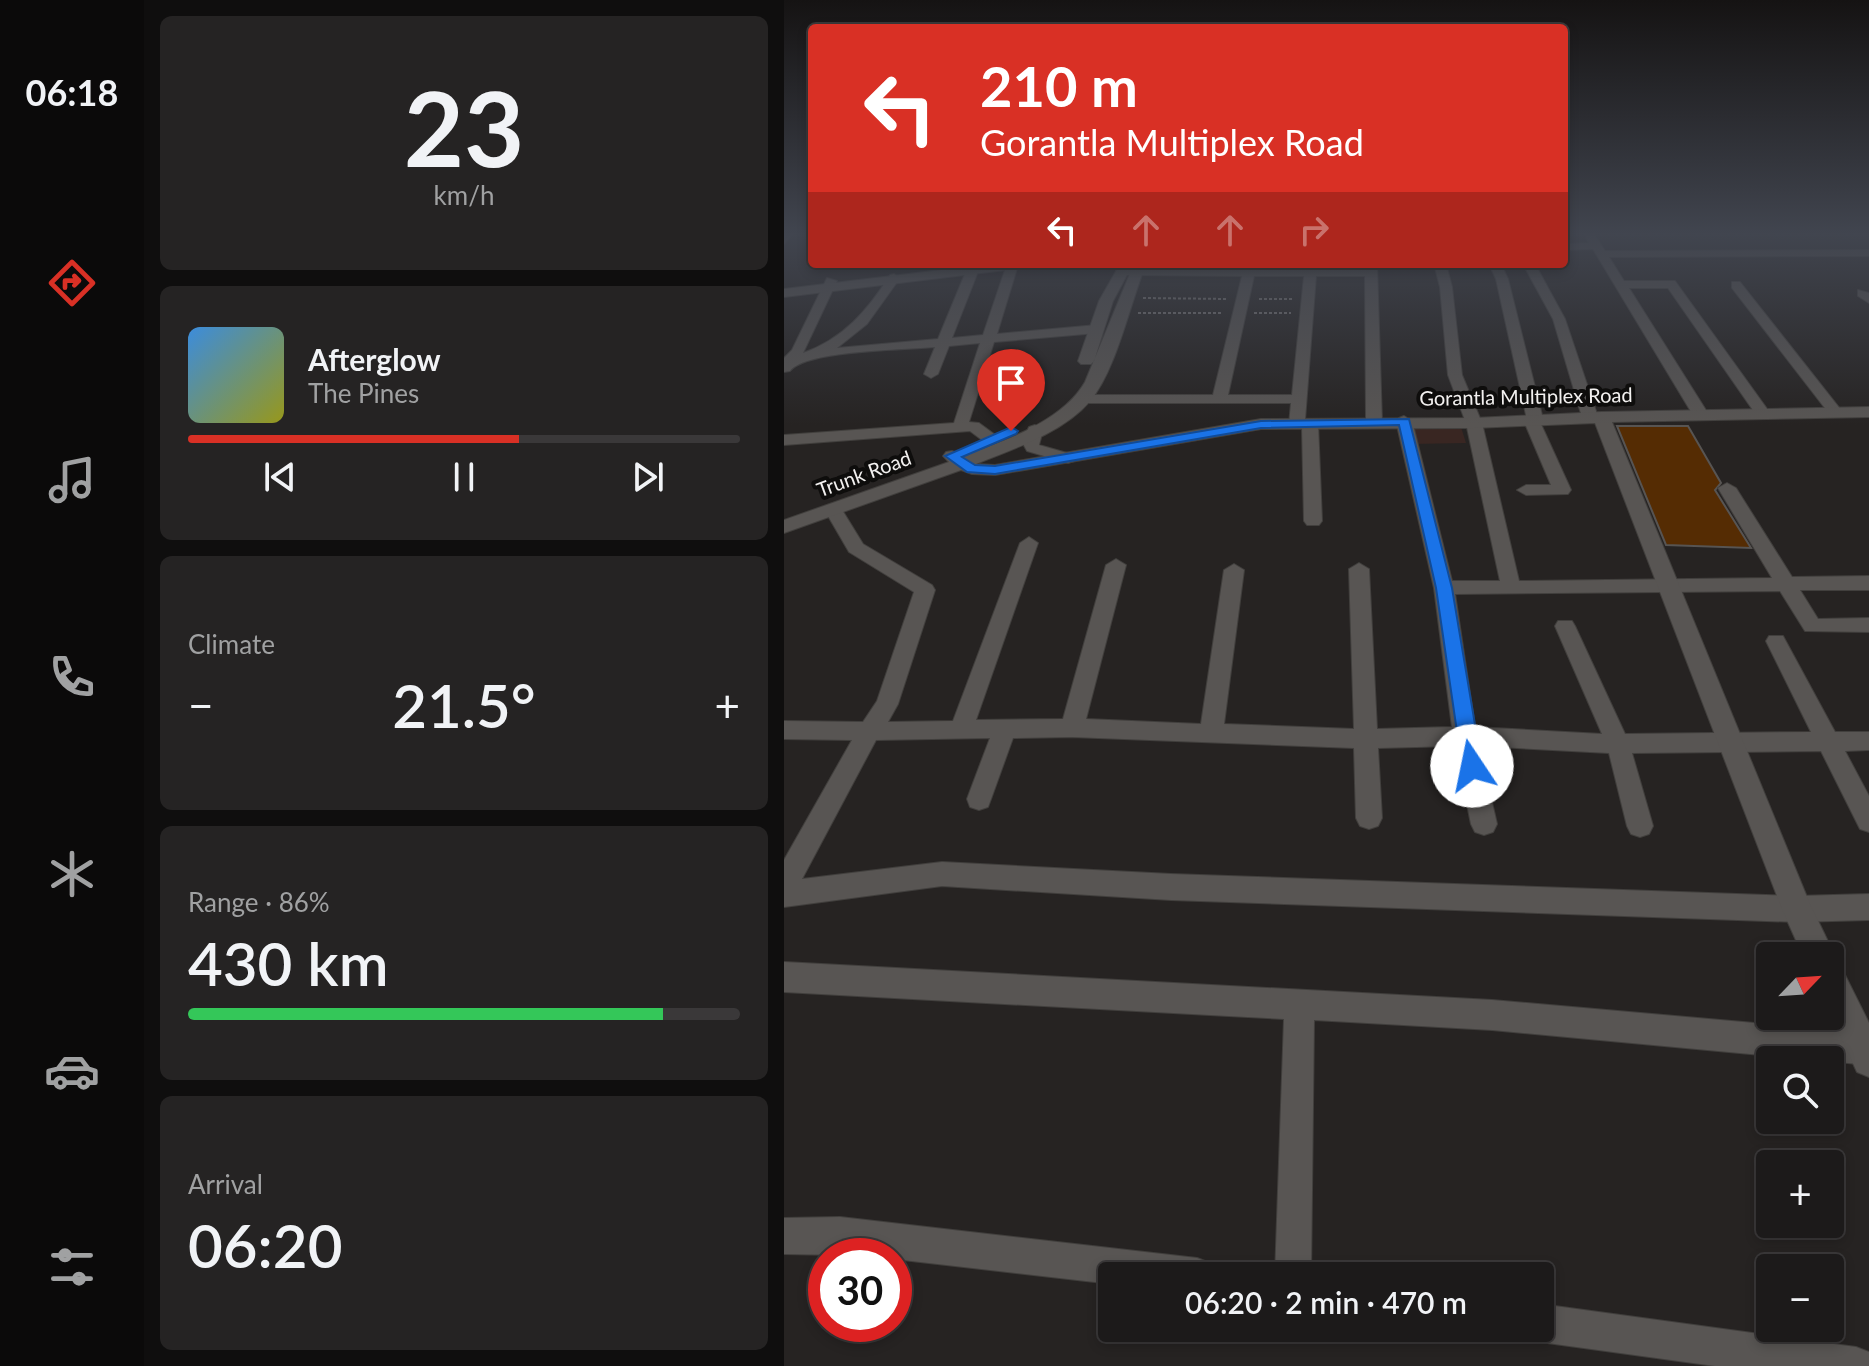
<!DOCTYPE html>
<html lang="en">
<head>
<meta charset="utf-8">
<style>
  body { margin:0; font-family:Lato,sans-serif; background:#252323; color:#f1f3f6; height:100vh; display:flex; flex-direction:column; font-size:30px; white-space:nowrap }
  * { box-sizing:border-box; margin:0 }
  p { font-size:26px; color:#a0a1a2 }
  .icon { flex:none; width:44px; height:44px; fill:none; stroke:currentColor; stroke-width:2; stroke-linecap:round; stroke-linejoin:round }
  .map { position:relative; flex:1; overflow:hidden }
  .panel { display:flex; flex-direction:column; gap:16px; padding:16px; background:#0f0e0e; width:640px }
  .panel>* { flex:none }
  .guide { position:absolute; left:24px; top:24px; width:760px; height:244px; border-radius:8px; box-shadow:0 4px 12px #0003,0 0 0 2px #3a3839; background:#d93025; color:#fff; overflow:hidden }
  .needle { width:52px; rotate:65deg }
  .buttons { position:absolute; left:972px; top:942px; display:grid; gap:16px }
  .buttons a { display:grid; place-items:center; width:88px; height:88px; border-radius:8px; background:#1c1a1a; box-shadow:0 4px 12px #0003,0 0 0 2px #3a3839; font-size:40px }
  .speed { position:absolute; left:24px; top:1238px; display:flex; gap:16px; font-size:40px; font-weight:700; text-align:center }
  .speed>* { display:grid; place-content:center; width:104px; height:104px; border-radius:50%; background:#1c1a1a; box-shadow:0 4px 12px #0003,0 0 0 2px #3a3839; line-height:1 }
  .speed .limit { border:12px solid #d22; background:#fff; color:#111 }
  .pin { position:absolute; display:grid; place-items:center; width:68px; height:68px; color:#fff; margin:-82px -34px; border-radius:50% 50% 50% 0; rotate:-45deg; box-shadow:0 0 8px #0007 }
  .pin .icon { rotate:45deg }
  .me { position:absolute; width:88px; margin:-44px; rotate:349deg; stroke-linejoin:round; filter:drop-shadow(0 0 6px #0008) }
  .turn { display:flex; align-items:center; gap:28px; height:168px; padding:0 40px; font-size:36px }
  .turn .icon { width:104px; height:104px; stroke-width:2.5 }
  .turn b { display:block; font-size:56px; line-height:68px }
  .lanes { display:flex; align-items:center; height:76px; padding:0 40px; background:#0003; justify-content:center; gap:40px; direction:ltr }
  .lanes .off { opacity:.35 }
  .big { font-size:60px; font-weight:600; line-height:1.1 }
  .panel .card { flex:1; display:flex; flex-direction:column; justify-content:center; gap:12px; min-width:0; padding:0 28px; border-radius:12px; background:#252323 }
  .panel .dial { align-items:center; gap:0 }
  .dial b { font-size:104px; line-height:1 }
  .song { display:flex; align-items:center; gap:24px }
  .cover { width:96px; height:96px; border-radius:12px; background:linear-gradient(135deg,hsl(210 70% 55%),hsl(60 70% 35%)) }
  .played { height:8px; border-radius:4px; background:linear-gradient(90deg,#d93025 60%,#3a3839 60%) }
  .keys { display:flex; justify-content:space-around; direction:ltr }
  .heat { display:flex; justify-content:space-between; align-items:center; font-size:44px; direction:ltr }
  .charge { height:12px; border-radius:6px; background:linear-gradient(90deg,#34c759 86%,#3a3839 0) }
  .trip { position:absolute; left:314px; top:1262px; width:456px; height:80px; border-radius:8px; background:#1c1a1a; box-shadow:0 4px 12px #0003,0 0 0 2px #3a3839; font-weight:600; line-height:80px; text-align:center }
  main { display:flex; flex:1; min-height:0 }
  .menu { display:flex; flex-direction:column; width:144px; justify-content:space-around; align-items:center; background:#0b0a0a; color:#a0a1a2 }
  .menu .icon { width:56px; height:56px }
  .menu .on { color:#d93025 }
  .menu b { font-size:36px; color:#f1f3f6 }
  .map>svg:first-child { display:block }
  .education { fill:#392622 }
  .building { fill:#552c03; stroke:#575452; stroke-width:2 }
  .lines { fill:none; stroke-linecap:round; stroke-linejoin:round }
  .street-casing { stroke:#413f3d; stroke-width:2 }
  .secondary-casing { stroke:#413f3d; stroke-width:2 }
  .path { stroke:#7b7877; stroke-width:2; stroke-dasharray:3 2; stroke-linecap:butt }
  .street { fill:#585553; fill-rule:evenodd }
  .secondary { fill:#585553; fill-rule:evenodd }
  .route { fill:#1a73e8; stroke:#114b97; stroke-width:2 }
  .labels { text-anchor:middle; stroke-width:8; stroke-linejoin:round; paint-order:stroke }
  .far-street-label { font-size:20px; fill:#f3f1f0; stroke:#0e0d0c }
</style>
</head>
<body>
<main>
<nav class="menu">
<b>06:18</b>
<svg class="icon on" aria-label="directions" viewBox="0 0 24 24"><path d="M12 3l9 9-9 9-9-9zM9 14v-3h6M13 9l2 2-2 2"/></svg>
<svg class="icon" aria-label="music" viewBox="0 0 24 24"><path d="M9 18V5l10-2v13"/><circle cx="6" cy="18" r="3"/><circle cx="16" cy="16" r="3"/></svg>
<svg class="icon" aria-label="phone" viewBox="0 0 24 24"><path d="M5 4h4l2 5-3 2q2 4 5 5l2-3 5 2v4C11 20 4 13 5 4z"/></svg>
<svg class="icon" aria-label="climate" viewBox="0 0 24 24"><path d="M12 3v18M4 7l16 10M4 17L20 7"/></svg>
<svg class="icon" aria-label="car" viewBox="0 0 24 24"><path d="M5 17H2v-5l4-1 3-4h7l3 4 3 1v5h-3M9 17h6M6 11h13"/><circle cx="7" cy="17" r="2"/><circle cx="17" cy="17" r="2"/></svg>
<svg class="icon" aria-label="filters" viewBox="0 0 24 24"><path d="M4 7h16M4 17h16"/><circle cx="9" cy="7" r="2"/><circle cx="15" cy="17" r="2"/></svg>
</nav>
<section class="panel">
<div class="card dial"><b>23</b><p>km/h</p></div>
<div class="card">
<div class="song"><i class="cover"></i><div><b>Afterglow</b><p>The Pines</p></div></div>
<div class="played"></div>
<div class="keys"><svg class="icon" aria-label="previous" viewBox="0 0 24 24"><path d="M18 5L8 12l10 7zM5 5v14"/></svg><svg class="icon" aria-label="pause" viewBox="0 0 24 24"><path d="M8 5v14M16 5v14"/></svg><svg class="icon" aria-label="next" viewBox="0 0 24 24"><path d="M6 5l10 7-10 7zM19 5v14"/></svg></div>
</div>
<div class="card"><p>Climate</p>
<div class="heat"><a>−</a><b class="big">21.5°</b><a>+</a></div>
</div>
<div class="card"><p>Range · 86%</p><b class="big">430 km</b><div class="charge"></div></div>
<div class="card"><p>Arrival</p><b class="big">06:20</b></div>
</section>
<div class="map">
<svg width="1085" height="1366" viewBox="0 0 1085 1366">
  <rect width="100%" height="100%" fill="#262322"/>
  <path class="education" d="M627 427H677L682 443 629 444Z"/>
  <path class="building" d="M833 426H904L937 483 931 490 967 548 882 545Z"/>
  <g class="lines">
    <g class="street-casing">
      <path id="street" d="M0 234H9L0 244Z
        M800 234H810L821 251 1085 250V256L825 257 840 281H891L986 413 983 416H973L884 288H845L925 415 917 420 909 415 809 249 780 250V244L805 243Z
        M223 264 234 265 213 334 313 325 320 329 313 333 210 342 185 422 195 423 214 437V443H202L186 431 0 445V435L170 423 196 343 165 346 154 374 147 378 140 374 151 347C121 350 22 350 6 371L0 372V358L8 350 43 278 53 281 19 353C59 339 84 310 106 275L110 274 116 278 83 324 53 348 154 339 183 269 189 265 195 269 168 338 199 335Z
        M461 264H473L472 269H581V264H593L598 422 590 427 582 422 581 276H532L521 420H531L534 423 538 521 535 525H523L520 521 518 427H507L505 424 507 403H299L292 399 299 395H429L458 276 338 275 332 271 338 267 460 268ZM470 276H520L508 395H444Z
        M650 264H662L668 287 678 375 698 423 735 581 988 578 934 488 943 483 952 488 1008 577 1085 576V590H1016L1034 619 1085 618V632L1021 631 996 591 671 594 691 727 818 734 771 626 774 621H788L791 626 841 734 1027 732 982 641 985 636H999L1051 732H1085V750L1061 751 1085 796V832L1076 829 1037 751 848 753 869 826 865 834 856 837 847 834 843 826 825 753 695 746 713 824 709 832 700 835 691 832 687 824 671 746 594 748 598 818 594 826 585 829 576 826 572 818 570 748 288 737 229 738 207 799 204 807 195 810 186 807 183 799 206 738 92 740 18 879 158 862 387 874 1013 896 1085 894V920L1013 922 387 900 158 886 0 907V860L68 740 0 739V721L79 722 93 701 130 592 65 552 40 509 43 505H55L79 544 148 585 151 590 114 704 104 722 169 721 236 543 245 537 254 543 192 720 279 719 322 565 332 559 342 565 302 719 417 724 440 570 450 564 460 570 440 724 570 729 565 569 575 563 585 569 593 729 668 727 650 588 612 421 615 418 620 416 628 421 668 581H716L682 423 664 375 656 287Z
        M705 264H717L724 279 759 419 756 422 787 490 784 494 742 495 733 490 742 485H767L739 419 742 415 712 279Z
        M739 264H751L781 319 814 417 811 420 806 422 798 417 769 319Z
        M948 282H956L1057 410V416H1047L948 288Z
        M1074 290 1085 293V303L1074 296Z
        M251 425 259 430 255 445 290 455 292 458 290 461 284 463 243 451 238 442 245 427Z
        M0 962 708 1000 1085 1033V1065L708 1030 530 1020 527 1276H491L500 1019 0 992Z
        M56 1217 413 1258 426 1263 431 1276H328V1284L110 1259V1256L0 1254V1218Z
        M756 1304 1072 1347 1085 1352V1366H931L756 1342 743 1336 739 1328H756Z"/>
    </g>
    <g class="secondary-casing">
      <path id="secondary" d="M207 264H245L239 268 0 297V289Z
        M350 264H362C346 303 332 371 306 401 279 433 229 449 192 464L211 465 477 419 690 418 817 412 1085 407V417L828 422 1025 902 1051 956 1048 963 1057 967 1085 1023V1077L1073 1072 1046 1014V956H1019L998 909 811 423 690 428 477 429 211 475 188 474 177 470 0 533V520L165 462 159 456 162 452 168 451 180 456C221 440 278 422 301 382Z
        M335 266 346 269 329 301 310 361 307 364H297L294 361 315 301Z"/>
    </g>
    <path class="path" d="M359 298 444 299
      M475 299H508
      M354 313H439
      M470 313H507"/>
    <use href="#street" class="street"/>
    <use href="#secondary" class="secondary"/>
  </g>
  <linearGradient id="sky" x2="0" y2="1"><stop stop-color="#151313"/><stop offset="0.55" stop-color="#41454f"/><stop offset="1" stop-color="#41454f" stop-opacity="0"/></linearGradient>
  <rect width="1085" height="425" fill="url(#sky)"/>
  <path class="route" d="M625 419 668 588 698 766 695 771 688 774 681 771 678 766 652 588 615 425 477 428 211 474 183 472 161 456 227 427 234 431 232 434 178 457 191 465 211 466 477 421Z"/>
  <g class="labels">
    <g class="far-street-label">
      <text transform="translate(742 397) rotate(-1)" y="7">Gorantla Multiplex Road</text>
      <text transform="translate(80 474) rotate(-20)" y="7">Trunk Road</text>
    </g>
  </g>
</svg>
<div class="buttons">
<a><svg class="needle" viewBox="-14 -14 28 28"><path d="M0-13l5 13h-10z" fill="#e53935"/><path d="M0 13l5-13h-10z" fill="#a0a1a2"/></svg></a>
<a><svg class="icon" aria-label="search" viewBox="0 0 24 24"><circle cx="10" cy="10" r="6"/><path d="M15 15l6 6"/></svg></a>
<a>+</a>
<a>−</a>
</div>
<div class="speed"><div class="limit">30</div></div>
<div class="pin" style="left:227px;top:431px;background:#d93025"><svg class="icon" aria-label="arrive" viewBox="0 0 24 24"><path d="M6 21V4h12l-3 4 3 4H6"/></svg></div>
<svg class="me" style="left:688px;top:766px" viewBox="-20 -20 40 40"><circle r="19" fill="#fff"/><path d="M0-13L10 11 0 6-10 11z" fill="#1a73e8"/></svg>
<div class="trip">06:20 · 2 min · 470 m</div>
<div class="guide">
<div class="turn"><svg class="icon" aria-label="left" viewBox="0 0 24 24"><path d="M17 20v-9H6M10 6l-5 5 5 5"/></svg><div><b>210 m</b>Gorantla Multiplex Road</div></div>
<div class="lanes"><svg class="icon" aria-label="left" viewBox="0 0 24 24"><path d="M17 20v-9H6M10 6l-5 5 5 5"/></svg><svg class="icon off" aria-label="ahead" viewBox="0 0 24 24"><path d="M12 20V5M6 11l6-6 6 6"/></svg><svg class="icon off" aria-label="ahead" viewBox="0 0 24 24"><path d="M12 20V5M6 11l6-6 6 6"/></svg><svg class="icon off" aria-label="right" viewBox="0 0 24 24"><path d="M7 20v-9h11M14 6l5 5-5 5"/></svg></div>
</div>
</div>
</main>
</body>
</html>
